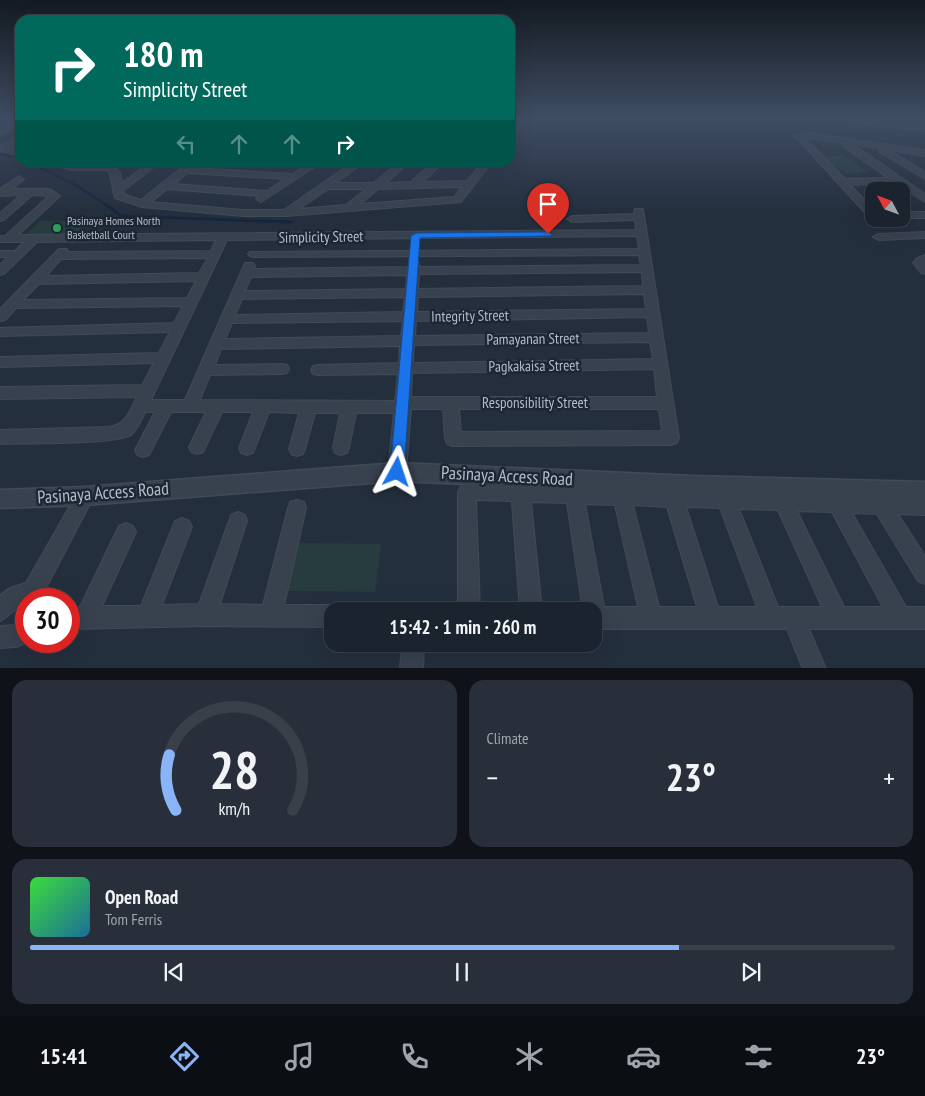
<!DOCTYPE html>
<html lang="en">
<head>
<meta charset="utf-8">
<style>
  body { margin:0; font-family:"PT Sans Narrow",sans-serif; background:#282f3a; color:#f1f3f6; height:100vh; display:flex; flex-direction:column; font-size:19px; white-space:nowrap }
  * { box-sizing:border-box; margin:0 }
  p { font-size:16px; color:#a0a4aa }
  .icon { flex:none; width:28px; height:28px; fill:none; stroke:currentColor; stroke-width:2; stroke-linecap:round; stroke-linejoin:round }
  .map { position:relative; height:668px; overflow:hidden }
  .sheet { display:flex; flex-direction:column; gap:12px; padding:12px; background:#0f1319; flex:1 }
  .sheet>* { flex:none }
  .hud { position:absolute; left:15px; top:15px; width:500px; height:152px; border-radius:15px; box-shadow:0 5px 20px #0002,0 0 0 1px #39404a; background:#00695c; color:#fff; overflow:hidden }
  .needle { width:32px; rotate:311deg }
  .buttons { position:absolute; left:865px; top:182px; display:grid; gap:10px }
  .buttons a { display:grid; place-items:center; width:45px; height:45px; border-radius:10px; background:#1b232e; box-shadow:0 5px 20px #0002,0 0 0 1px #39404a; font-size:25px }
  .speed { position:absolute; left:15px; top:588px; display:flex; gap:10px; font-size:25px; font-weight:700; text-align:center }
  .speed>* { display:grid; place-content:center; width:65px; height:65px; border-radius:50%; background:#1b232e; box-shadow:0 5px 20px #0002,0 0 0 1px #39404a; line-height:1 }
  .speed .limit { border:8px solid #d22; background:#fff; color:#111 }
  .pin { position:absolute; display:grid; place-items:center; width:42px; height:42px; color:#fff; margin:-51px -21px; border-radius:50% 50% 50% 0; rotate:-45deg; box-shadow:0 0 5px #0007 }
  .pin .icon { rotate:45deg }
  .me { position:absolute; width:55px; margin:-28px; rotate:5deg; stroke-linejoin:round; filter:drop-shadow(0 0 4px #0008) }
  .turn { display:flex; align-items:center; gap:18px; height:105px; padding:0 25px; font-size:22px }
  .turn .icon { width:65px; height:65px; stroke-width:2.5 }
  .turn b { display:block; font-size:35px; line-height:42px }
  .lanes { display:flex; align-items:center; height:48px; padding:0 25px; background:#0003; justify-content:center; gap:25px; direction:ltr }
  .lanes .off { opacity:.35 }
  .big { font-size:38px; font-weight:700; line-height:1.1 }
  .sheet .widget { flex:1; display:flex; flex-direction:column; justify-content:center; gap:8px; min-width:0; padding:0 18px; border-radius:15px; background:#282f3a }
  .sheet .dial { align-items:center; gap:0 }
  .dial svg { height:130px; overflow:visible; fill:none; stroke:#39404a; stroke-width:7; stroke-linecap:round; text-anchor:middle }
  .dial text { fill:#f1f3f6; stroke:none }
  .song { display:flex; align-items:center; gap:15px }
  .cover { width:60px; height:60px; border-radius:8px; background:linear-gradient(135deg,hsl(120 70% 55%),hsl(200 70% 35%)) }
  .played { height:5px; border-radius:2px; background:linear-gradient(90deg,#8ab4f8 75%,#39404a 75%) }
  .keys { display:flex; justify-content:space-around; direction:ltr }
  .heat { display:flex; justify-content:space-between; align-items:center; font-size:28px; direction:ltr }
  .sheet .tiles { flex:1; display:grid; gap:12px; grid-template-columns:1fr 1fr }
  .widget:last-child { grid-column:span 2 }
  .trip { position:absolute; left:324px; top:602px; width:278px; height:50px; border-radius:15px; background:#1b232e; box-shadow:0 5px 20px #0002,0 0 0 1px #39404a; font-weight:700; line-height:50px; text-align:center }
  .tabs { display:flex; height:80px; justify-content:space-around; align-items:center; background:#0b0e12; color:#a0a4aa }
  .tabs .icon { width:35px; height:35px }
  .tabs .selected { color:#8ab4f8 }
  .tabs b { font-size:22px; color:#f1f3f6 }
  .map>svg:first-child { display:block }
  .green { fill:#263c3f }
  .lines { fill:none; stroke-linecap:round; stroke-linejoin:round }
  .stream-far1 { stroke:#17263c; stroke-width:2.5 }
  .stream { stroke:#17263c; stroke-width:3 }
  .minor-casing { stroke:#414a57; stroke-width:2 }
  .tertiary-casing { stroke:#414a57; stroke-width:3 }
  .minor { fill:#38414e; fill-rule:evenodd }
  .tertiary { fill:#38414e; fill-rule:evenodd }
  .route { fill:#1a73e8; stroke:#114b97 }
  .leisure-dot { fill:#2e9e5b; stroke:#1d2633; stroke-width:2 }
  .labels { text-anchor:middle; stroke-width:5; stroke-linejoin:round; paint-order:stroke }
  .far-poi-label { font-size:12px; fill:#b4bcc9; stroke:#1d2633; text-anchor:start }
  .street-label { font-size:15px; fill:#b4bcc9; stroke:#1d2633 }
  .near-street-label { font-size:18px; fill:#b4bcc9; stroke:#1d2633 }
</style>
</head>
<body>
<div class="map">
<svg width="925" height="669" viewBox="0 0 925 669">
  <rect width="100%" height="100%" fill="#242f3e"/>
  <path class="green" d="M843 155 868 172 846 174 822 157Z
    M40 221H89L76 234 25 235Z
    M299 543 381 544 375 592 287 591Z"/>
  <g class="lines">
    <path class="stream-far1" d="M0 153 20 159
      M29 162 77 186 108 206"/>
    <path class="stream" d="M106 205 121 216 291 222"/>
    <g class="minor-casing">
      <path id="minor" d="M520 118H528L513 137H510V130Z
        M904 118H925V122Z
        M17 121H20V126L0 135V130Z
        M808 133 925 150V156L889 150 925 172V179L880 152V149L852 144 925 194V202L896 183 850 185 874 210V219H876L870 218 795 136ZM805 138 843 143V146L888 178 845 179Z
        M20 137V143L11 148 20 150V156L0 151V145Z
        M50 162 114 165 120 173 122 183 150 162H160L123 191 124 194 141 200 189 162H199L193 168 293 174 311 162H322L261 202 256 199 258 196 167 189 151 202 243 210H284L353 162H364L336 183H374L399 162H409L386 183 411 182 433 162H443L423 182 467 181 483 162H492L461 202 286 216H243L142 207 115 198C112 189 113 179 108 170H70ZM187 173 285 179 267 191 174 184ZM462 187 454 197 360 204 378 189ZM328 189H366L346 205 299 209Z
        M19 176 24 179 12 189H50L60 196 18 235 636 230 635 220 572 222 567 219 572 216 634 214 635 209H643L679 438 677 443 671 445 453 446 447 444 445 439 443 409H411L406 472 403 477 397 479 391 477 388 472 394 413H356L349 448 347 453 341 455 335 453 333 448 340 413H315L305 449 303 454 297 456 291 454 289 449 299 413 269 412 255 448 253 453 247 455 241 453 239 448 253 412H222L203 452 197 454 191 452 189 447 206 412H171L149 455 143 457 137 455 135 450 155 412H145C141 420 138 430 131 435 115 445 24 443 0 444V430L109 427C127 424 129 412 137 397L0 399V387L142 385 154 363 0 367V357L159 353 170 332 0 336V328L174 323 183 306 16 308 5 320 0 321V309L59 249H67L68 252 211 251 216 240 37 242 4 274 0 275V265L8 257H0V251H15L24 242H0V236H5L49 196 32 195 4 220 0 221V213L21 195 0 196V189ZM637 236 639 249 250 252 248 254 250 256 254 257 639 255 641 265 420 267 418 261H410L408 267 254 269 255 266 253 263H245L185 400H151L227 240ZM208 258 199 273 46 276 61 259ZM642 272 643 286 418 289 419 274ZM407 275 406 289 245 291 251 277ZM196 281 187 298 23 300 39 284ZM644 294 646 309 417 312 418 297ZM405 297 403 312 235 315 242 299ZM647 317 649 333 415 336 416 321ZM403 321 401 336 225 339 232 323ZM650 342 653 359 413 363 414 345ZM400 346 399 363 318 365 313 366 311 370 313 374 318 375 398 374 395 401 200 400 210 375 282 374 287 373 289 369 287 365 282 364 215 365 221 349ZM654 369 657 397H411L412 373ZM459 409H659L662 431 461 432Z
        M901 212H925V218H901Z
        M925 232V238L879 240 873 237 879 234Z
        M925 255V274L921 273 913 263 916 259Z
        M467 484 925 499V515L898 514 925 556V584L918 581 877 514 852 513 906 607H925V629H809L826 669H803L787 629H592V611H583L567 503 531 502 542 611H520L512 501 476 500 480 611H458V492L461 486ZM585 504 615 505 638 607H604ZM633 505 667 507 697 607H659ZM686 507 720 508 757 607H718ZM739 509 778 510 822 607H778ZM797 511 832 512 883 607H844Z
        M85 488 91 490 94 496 47 586 54 599H26V603C16 607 10 616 0 621V595L10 588 26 583 79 490Z
        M297 500 304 502 306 508 284 605H332L340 608 341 611H332V627L206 626 69 629V607H80L119 526 126 523 133 526 136 532 102 606H141L175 521 182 518 189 521 192 527 162 605 199 604 229 521 231 515 238 512 245 515 247 521 220 604 263 605 288 508 290 502Z
        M26 620V641H29L16 647 0 648V626L15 625Z
        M402 644H424L423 669H400Z"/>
    </g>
    <g class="tertiary-casing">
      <path id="tertiary" d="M834 118H862L925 124V130L839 121Z
        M397 463 693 476 925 482V500L693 494 397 481 85 505 0 508V490L85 487Z"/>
    </g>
    <use href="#minor" class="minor"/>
    <use href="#tertiary" class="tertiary"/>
  </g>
  <linearGradient id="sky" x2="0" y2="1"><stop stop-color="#141a22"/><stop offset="0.56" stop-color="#3f4d63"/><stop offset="1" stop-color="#3f4d63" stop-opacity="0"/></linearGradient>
  <rect width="925" height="211" fill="url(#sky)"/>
  <path class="route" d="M548 232 552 234 551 236 420 238 404 472 402 477 397 478 392 477 390 472 411 236 416 233Z"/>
  <circle class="leisure-dot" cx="57" cy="228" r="5"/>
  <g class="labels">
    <g class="far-poi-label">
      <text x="67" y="225">Pasinaya Homes North<tspan x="67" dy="14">Basketball Court</tspan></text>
    </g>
    <g class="street-label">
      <text transform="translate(321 237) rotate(-1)" y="5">Simplicity Street</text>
      <text transform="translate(470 316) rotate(-1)" y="5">Integrity Street</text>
      <text transform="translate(533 339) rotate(-1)" y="5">Pamayanan Street</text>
      <text transform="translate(534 366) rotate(-1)" y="5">Pagkakaisa Street</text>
      <text x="535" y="408">Responsibility Street</text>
    </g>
    <g class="near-street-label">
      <text transform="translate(507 476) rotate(3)" y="6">Pasinaya Access Road</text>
      <text transform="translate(103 493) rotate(-4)" y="6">Pasinaya Access Road</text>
    </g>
  </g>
</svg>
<div class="buttons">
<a><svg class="needle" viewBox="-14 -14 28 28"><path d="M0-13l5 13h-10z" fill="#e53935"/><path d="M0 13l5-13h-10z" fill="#a0a4aa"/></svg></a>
</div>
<div class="speed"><div class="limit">30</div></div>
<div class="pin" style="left:548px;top:234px;background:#d93025"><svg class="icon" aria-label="arrive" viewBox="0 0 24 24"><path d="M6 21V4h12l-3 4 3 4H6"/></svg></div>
<svg class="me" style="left:397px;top:472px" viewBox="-20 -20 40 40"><path d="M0-17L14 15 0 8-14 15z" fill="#1a73e8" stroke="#fff" stroke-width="4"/></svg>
<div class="trip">15:42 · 1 min · 260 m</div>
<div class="hud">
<div class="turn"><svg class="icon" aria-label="right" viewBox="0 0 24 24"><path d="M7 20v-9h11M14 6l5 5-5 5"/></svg><div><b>180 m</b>Simplicity Street</div></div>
<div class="lanes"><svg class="icon off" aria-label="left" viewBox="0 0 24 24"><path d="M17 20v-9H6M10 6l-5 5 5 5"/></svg><svg class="icon off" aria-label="ahead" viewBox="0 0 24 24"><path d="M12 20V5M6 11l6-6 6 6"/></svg><svg class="icon off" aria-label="ahead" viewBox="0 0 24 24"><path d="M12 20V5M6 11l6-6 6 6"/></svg><svg class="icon" aria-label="right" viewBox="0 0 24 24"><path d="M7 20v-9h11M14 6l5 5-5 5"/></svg></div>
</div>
</div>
<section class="sheet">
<div class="tiles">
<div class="widget dial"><svg viewBox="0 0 100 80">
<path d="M14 69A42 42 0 1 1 86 69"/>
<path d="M14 69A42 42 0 0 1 10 35" stroke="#8ab4f8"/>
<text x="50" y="56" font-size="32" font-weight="700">28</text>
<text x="50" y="72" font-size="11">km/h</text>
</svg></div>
<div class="widget"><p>Climate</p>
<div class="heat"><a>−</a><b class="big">23°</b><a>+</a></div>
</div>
<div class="widget">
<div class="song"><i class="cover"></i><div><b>Open Road</b><p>Tom Ferris</p></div></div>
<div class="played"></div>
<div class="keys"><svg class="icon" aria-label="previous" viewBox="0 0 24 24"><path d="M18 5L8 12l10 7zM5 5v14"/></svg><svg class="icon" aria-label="pause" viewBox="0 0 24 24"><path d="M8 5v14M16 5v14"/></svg><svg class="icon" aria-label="next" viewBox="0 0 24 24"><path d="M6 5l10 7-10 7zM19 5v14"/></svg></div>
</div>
</div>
</section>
<nav class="tabs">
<b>15:41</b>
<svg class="icon selected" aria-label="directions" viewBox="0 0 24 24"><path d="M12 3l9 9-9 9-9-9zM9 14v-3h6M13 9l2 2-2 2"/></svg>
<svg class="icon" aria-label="music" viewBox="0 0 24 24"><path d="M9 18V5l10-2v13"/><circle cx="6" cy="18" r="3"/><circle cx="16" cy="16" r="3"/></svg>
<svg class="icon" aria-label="phone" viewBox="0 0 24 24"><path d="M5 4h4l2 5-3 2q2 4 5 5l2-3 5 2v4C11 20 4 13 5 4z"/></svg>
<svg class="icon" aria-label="climate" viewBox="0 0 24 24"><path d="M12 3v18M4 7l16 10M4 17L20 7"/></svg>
<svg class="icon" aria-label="car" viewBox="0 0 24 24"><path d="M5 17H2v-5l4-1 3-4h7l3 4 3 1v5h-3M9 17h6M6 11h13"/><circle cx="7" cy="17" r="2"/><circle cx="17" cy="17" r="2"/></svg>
<svg class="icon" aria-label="filters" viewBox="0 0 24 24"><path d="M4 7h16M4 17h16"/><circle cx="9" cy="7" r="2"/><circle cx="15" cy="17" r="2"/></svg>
<b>23°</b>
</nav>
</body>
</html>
